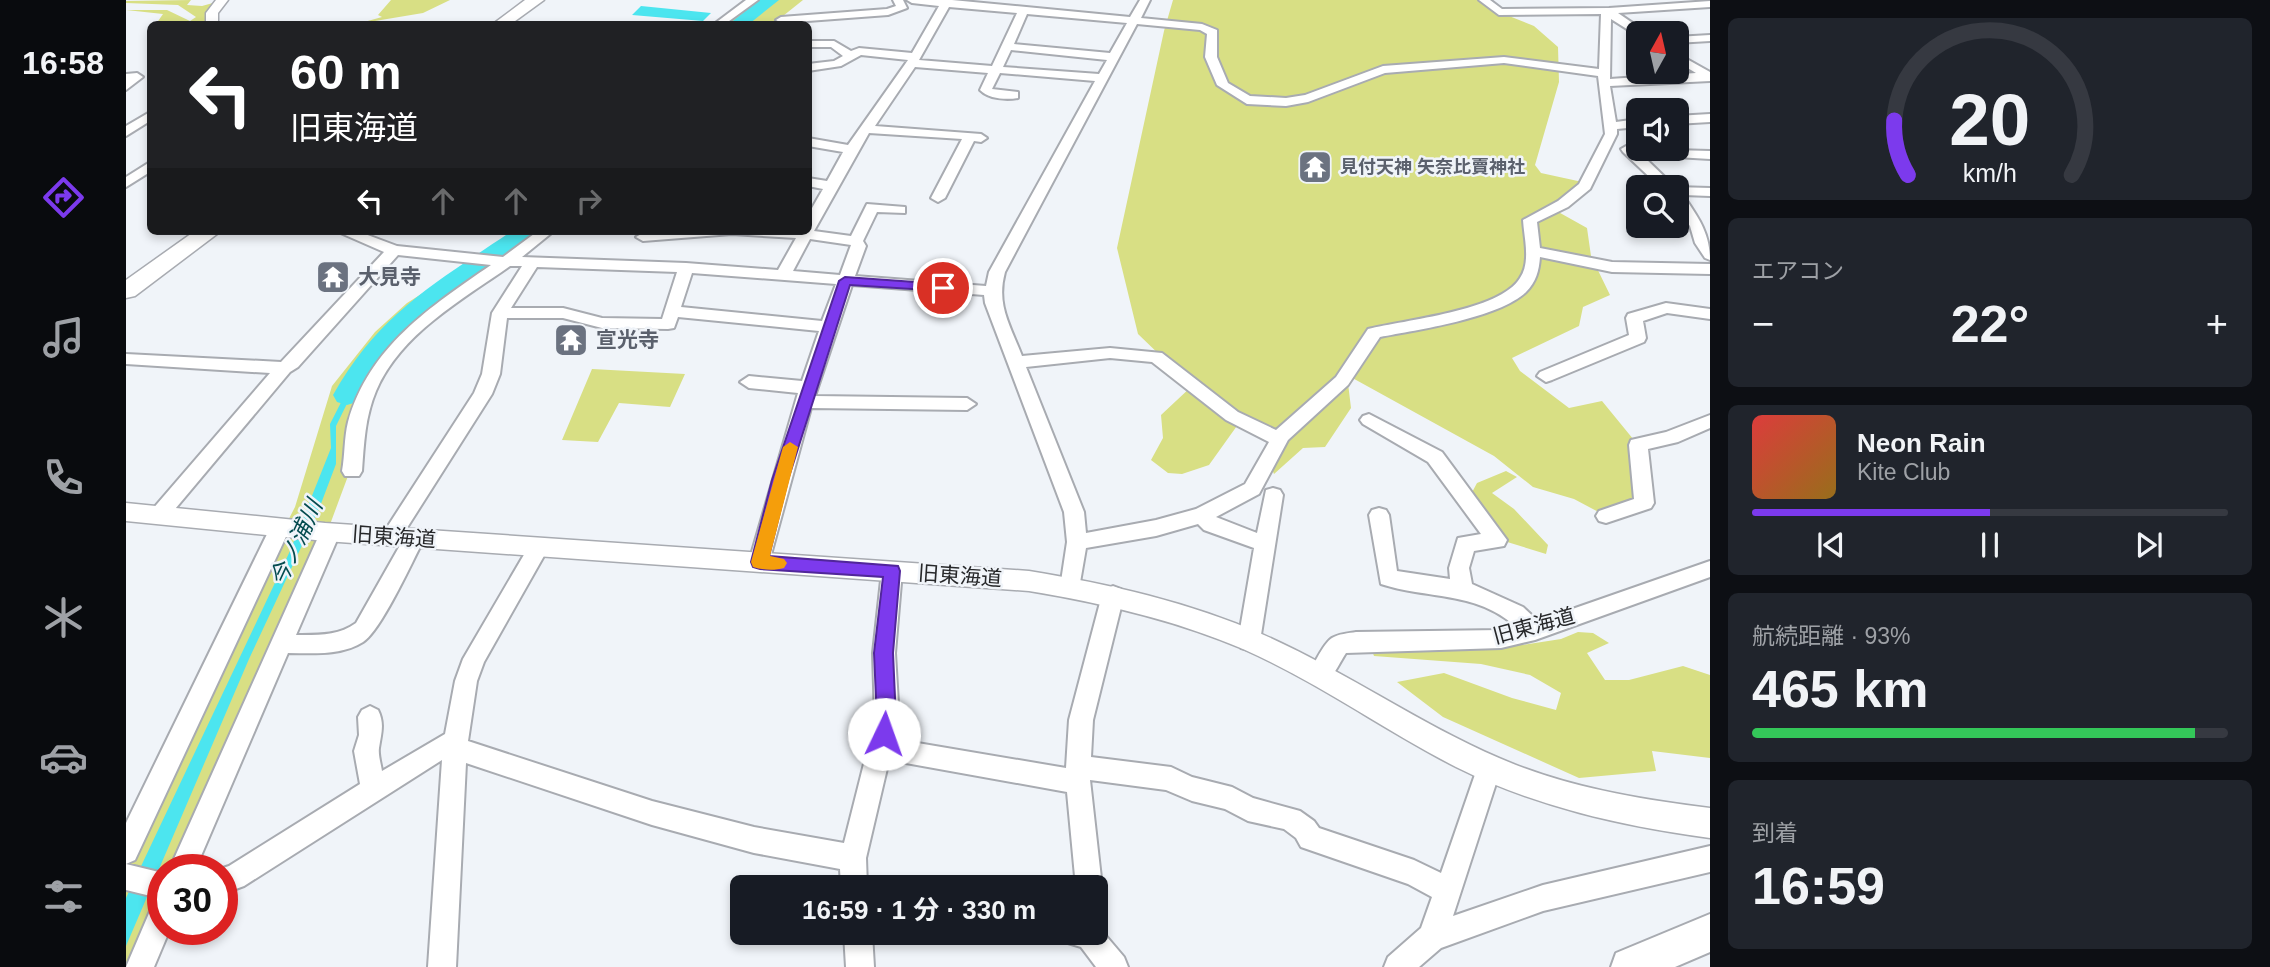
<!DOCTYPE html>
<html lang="ja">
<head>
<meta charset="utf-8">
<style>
  body { margin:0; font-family:Arial,"Noto Sans JP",sans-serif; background:#20242c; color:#f1f3f6; height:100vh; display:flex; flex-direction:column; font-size:26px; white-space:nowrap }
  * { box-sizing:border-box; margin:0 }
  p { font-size:23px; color:#9ea1a6 }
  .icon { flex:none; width:38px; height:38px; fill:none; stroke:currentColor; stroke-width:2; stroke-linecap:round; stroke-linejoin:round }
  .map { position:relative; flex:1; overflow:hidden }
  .sheet { display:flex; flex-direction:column; gap:18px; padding:18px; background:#0d0f14; width:560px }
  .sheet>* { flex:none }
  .hud { position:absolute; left:21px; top:21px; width:665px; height:214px; border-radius:10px; box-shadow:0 4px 10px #0003; background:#202124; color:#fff; overflow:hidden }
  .needle { width:46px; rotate:8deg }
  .buttons { position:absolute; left:1500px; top:21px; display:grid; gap:14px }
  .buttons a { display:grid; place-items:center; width:63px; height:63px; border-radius:10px; background:#171b24; box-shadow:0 4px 10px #0003; font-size:35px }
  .speed { position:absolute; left:21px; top:854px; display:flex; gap:14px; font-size:35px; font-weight:700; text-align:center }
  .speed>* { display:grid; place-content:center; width:91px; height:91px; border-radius:50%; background:#171b24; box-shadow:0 4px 10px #0003; line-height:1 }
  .speed .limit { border:10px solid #d22; background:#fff; color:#111 }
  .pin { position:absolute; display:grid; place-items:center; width:60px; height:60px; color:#fff; margin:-30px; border:4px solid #fff; border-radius:50%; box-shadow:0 2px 7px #0007 }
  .me { position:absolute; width:77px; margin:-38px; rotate:3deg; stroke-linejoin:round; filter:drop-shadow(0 0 5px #0008) }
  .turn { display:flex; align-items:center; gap:24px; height:147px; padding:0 28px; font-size:32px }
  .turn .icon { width:91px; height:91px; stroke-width:2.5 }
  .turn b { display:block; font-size:49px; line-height:60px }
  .lanes { display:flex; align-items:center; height:66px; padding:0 28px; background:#0003; justify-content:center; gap:35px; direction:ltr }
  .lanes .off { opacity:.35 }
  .big { font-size:52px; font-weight:700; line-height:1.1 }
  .sheet .tile { flex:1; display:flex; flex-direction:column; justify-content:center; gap:10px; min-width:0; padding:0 24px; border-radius:10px; background:#20242c }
  .sheet .dial { align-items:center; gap:0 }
  .dial svg { height:182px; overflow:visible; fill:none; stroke:#363941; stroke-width:7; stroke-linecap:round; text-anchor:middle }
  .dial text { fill:#f1f3f6; stroke:none }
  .song { display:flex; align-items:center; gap:21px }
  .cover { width:84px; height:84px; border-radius:10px; background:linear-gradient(135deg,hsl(0 70% 55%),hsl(40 70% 35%)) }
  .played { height:7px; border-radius:4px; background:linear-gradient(90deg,#7c3aed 50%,#363941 50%) }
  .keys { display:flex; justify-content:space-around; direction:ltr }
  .heat { display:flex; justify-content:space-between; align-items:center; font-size:38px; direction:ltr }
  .charge { height:10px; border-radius:5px; background:linear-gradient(90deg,#34c759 93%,#363941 0) }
  .trip { position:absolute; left:604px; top:875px; width:378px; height:70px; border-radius:10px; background:#171b24; box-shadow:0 4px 10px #0003; font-weight:700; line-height:70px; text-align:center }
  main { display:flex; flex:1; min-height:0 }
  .tab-bar { display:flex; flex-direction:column; width:126px; justify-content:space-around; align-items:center; background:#090b0e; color:#9ea1a6 }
  .tab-bar .icon { width:49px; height:49px }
  .tab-bar .selected { color:#7c3aed }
  .tab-bar b { font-size:32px; color:#f1f3f6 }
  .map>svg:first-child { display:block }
  .green { fill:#d8df84 }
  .water { fill:#4ce5ef }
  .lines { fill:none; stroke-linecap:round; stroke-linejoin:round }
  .river { fill:#4ce5ef; fill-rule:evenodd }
  .minor-casing { stroke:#a8abb1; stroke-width:4 }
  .tertiary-casing { stroke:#a8abb1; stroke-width:3 }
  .secondary-casing { stroke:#a8abb1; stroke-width:4 }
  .primary-casing { stroke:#a8abb1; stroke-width:3 }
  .minor { fill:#fff; fill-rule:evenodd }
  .tertiary { fill:#fff; fill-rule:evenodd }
  .secondary { fill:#fff; fill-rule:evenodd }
  .primary { fill:#fff; fill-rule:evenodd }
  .route { fill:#7c3aed; stroke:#51269a; stroke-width:2 }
  .slow { fill:#f59e0b }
  .labels { text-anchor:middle; stroke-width:5; stroke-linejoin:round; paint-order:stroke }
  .far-worship-label { font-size:18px; font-weight:bold; fill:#5b616d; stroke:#f0f4f9; text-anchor:start }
  .worship-label { font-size:21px; font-weight:bold; fill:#5b616d; stroke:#f0f4f9; text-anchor:start }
  .street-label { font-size:21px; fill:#27282a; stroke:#f0f4f9 }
  .water-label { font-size:23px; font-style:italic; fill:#044b4f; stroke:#f0f4f9 }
</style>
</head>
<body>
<main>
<nav class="tab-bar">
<b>16:58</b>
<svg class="icon selected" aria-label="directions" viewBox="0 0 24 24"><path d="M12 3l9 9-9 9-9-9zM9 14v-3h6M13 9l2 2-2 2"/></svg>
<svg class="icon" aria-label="music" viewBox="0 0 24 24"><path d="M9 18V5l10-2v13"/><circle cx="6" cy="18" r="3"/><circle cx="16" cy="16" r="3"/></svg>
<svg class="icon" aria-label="phone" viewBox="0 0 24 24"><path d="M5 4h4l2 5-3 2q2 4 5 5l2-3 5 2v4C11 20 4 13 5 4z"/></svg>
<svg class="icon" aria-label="climate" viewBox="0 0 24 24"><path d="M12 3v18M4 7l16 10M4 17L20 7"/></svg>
<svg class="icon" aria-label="car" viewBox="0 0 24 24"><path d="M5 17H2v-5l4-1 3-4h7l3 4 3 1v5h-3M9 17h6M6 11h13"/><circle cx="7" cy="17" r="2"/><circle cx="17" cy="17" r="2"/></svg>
<svg class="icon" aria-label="filters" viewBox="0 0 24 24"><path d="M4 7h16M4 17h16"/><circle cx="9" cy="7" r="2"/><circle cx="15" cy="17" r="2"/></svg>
</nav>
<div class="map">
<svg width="1584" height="967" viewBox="0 0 1584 967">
  <rect width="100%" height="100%" fill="#f0f4f9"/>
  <path class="green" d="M65 0 61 5 76 6 94 1 83 24H30L37 14 0 10H41L64 21 70 17 52 5 0 3V1Z
    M265 0H324L297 13 231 24 256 17 252 15Z
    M629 0H677L647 24H597Z
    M1047 0H1358L1373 12 1408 26 1432 47 1433 82 1409 165 1415 173 1461 183 1427 209 1461 228 1465 256 1484 295 1457 307 1453 326 1386 358 1394 371 1443 408 1476 401 1512 445 1526 491 1480 516 1448 499 1407 487 1368 456 1221 375 1225 408 1199 447 1177 448 1148 474 1145 467 1150 445 1113 423 1083 465 1056 474 1042 473 1025 460 1037 438 1035 415 1066 386 1012 334 991 248 1038 31Z
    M387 231H421L292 324 250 377 222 476 196 546 57 870H37V915L0 967V850L113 616 169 507 206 386 249 332 281 303 356 256Z
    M466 369 559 374 544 407 493 403 472 442 436 440Z
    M1380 471 1391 477 1366 493 1388 509 1422 545 1420 554 1378 541 1343 498 1351 483Z
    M1238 631 1397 645 1435 639 1452 632 1467 633 1483 643 1461 653 1479 680H1503L1557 666 1584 675V758L1526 751 1530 771 1453 778 1317 717 1271 682 1318 673 1386 698 1430 710 1435 693 1404 675 1355 664 1248 656Z"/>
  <path class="water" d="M515 6 585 13 577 21 506 15Z
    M243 359 210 426V464L193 509 123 659 0 946V898L164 551 205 448 204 424 232 369Z"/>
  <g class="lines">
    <path class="river" d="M633 0H653L623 24H603Z
      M386 231H414L286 328 248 371 231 402 221 405 211 402 207 395C253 313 311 282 386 231Z"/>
    <g class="minor-casing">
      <path id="minor" d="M620 0H632L599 24H588Z
        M767 0H777L781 8 762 15 655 23 650 20 655 17 761 9 770 6Z
        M781 0H826L1004 17 1014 0H1024L1015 18 1076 24 1091 30V57L1102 83 1124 96 1160 98 1179 95 1257 66 1378 57 1473 69 1475 14 1373 15 1353 0H1364L1376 9 1483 8 1584 1V7L1492 13 1521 33H1512V36L1485 19 1484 79 1570 73 1550 61V53L1584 72V81L1484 86 1490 122 1512 119V127L1491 129V134L1464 189 1442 207 1411 222 1414 248 1486 262 1584 264V274L1486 272 1414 257C1413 271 1410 282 1400 292 1373 318 1291 330 1254 337L1222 385 1162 440 1133 494 1090 517 1131 533 1140 490 1147 488 1154 490 1157 495 1134 641 1131 648 1123 650 1115 648 1112 641 1128 548 1078 530 1072 524 1030 536 960 548 952 594 945 597 938 594 934 588 941 542 938 512 859 303 858 295 726 285 689 396 841 398 850 404 841 410 685 408 643 562 640 568 633 570 626 568 623 562 672 393 623 388 614 382 623 376 676 381 693 331 552 317 548 328 542 329 476 328 437 318H381L374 374 366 394 272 542 265 545 258 542 255 537 258 532 348 393 356 374 366 313 396 266H384C336 300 274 334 250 391 239 417 238 444 236 471L233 476H219L216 471C219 455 218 438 222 422 243 347 304 307 365 265L272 255 172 367 164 372 39 521 32 523 25 521 22 516 25 511 144 373 0 364V354L155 362 258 252 210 231H231L271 246 377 257 412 231H428L396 257 560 263 652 270 670 238 606 234 517 241 510 237 517 233 539 231H682V215L697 189 682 186V178L701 181 717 152 682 146V138L722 145 782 60 735 55 715 66 682 71V64L708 61 717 56 705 47H682V41H708L725 51 733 48 786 53 813 6 786 3ZM823 7 891 13 866 66 793 60ZM901 14 1001 23 984 53 888 44ZM1011 24 1074 30 1081 34 1079 57 1091 85 1121 104 1160 106 1182 102 1259 73 1378 63 1472 76 1479 134 1453 184 1432 201 1397 220C1398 238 1405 262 1394 278 1374 311 1278 320 1242 329L1210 377 1150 430 1112 412 1036 353 984 348 896 356C884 325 870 305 879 272ZM885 50 981 60 973 74 877 67ZM789 67 862 73 854 90C863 99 880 100 892 98V92L866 89 874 73 969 81 863 272 860 286 729 276 740 246 737 241 751 212 779 213V207L741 204 725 236 688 231 743 133 836 139 805 198 812 202 819 198 848 141 855 142 861 138 855 134 749 126ZM684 239 725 245 714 275 667 271ZM411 267 551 272 536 319 476 318 437 308H385ZM566 273 710 284 696 321 555 307ZM984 358 1026 362 1100 420 1143 442 1119 484 1070 509 1030 520 960 533 958 512 900 367Z
        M1584 35V41L1550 43V37Z
        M0 74 11 73 17 77 0 90Z
        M24 112V121L0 136V126Z
        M1584 114V122L1550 124V116Z
        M1502 145 1512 149 1584 151V159L1516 155 1549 187 1584 188V196L1557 195C1572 217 1584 233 1584 260L1579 258 1569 243 1564 226 1550 207V187H1534L1497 152 1495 149Z
        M24 162V172L0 187V177Z
        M1540 303 1584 309V319L1541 313 1517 321 1520 338 1518 342 1426 380 1420 382 1411 376 1414 372 1503 335 1500 318 1502 314Z
        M1243 414 1316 452 1381 540 1378 546 1348 551 1343 568 1346 584 1397 607 1412 621 1584 561V577L1409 640 1375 648 1220 653C1211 666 1205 688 1186 681L1183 674C1188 664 1197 644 1206 638 1212 634 1223 633 1230 632L1375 630 1389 626C1350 591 1300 599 1255 584L1243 515 1246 510 1253 508 1260 510 1263 515 1271 571 1324 579 1323 568 1332 538 1355 534 1302 462 1237 424 1234 420 1237 416Z
        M1584 415V428L1552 442 1522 449 1528 503 1525 508 1480 523 1473 521 1470 516 1473 511 1508 499 1503 445 1505 440 1540 432Z
        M154 520 161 523 164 528 9 860 0 864 37 873V899L0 890V823L144 528 147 523Z
        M204 525 211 528 214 533 170 635C192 635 212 636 230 623L281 533 288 531 295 533 298 539C287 560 255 631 237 642 215 656 187 653 162 653L69 870H43L194 533 197 528Z
        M413 539 420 541 423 547 358 662 351 681 342 741 526 801 628 827 718 843 749 720 747 653 756 571 759 565 766 563 773 565 776 571 769 653 773 720 768 739 940 768 943 720 976 595 979 589 987 586 995 589 998 595 967 720 965 757 1045 767 1066 777 1106 787 1127 798 1174 811 1188 821 1193 828 1288 860 1315 873 1354 760 1363 757 1372 760 1375 768 1327 916 1417 885 1584 846V872L1417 911 1315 948 1293 967H1258L1262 957 1295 928 1306 897 1282 884 1175 847 1170 838 1158 829 1122 821 1099 809 1066 801 1040 790 964 780 976 887 970 898V887H950L941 792 763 760 740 858 741 887H715L714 869 628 853 526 825 340 763 330 967H302L316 760 118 886 96 894V870H91L103 866 234 784 228 751 233 735 232 717 236 710 244 706 252 710C259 724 255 734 253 748 252 755 255 764 256 771L319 734 329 681 337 659 406 541Z
        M37 901V929H44L28 967H0L27 904Z
        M970 924 998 957 1002 967H970L955 947 942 943 938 933H970Z
        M718 933H746L748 967H720Z"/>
    </g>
    <g class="tertiary-casing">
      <path id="tertiary" d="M90 0H102L92 13V24H80V13Z
        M0 503 199 523 903 571C983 584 1063 602 1138 635 1219 671 1292 723 1373 758 1440 787 1512 799 1584 808V838C1496 826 1410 807 1330 767 1258 730 1192 682 1117 649 1049 620 976 603 903 591L199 541 0 521Z"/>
    </g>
    <g class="secondary-casing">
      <path id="secondary" d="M1584 914V952L1549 967H1485L1490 953Z"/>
    </g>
    <g class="primary-casing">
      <path id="primary" d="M399 0H418L385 24H367Z
        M69 231H95L9 296 0 298V280Z"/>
    </g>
    <use href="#minor" class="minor"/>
    <use href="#tertiary" class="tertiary"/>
    <use href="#secondary" class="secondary"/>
    <use href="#primary" class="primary"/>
  </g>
  <path class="route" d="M719 277 817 284 824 288 817 291 724 285 662 480 643 556 772 566 774 571 767 653 770 720 765 740 758 743 751 740 748 734 751 720 748 653 757 577 634 569 627 567 625 562 646 480 713 281Z"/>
  <path class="slow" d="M664 442 672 447 644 556 658 559 661 563 658 568C648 571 637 570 627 567L625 562 657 447Z"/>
  <defs>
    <g id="temple-square" transform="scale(1.75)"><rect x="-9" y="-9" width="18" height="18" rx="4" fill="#6b7280" stroke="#f0f4f9"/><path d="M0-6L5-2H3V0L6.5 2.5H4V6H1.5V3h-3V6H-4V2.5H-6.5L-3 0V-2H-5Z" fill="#fff"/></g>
  </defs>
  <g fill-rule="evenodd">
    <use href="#temple-square" x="1189" y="167"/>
    <use href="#temple-square" x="207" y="277"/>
    <use href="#temple-square" x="445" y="340"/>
  </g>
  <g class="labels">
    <g class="far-worship-label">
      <text x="1214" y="173">見付天神 矢奈比賣神社</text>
    </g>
    <g class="worship-label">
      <text x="232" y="284">大見寺</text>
      <text x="470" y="347">宣光寺</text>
    </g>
    <g class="street-label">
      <text transform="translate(268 537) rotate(4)" y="7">旧東海道</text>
      <text transform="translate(834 576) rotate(4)" y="7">旧東海道</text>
      <text transform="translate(1408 626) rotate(-15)" y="7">旧東海道</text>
    </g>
    <g class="water-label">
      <text transform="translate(170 543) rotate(-65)" y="8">今ノ浦川</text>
    </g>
  </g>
</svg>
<div class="buttons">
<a><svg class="needle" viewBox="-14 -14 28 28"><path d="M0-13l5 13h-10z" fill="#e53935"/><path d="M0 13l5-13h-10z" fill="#9ea1a6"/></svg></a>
<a><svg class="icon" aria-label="sound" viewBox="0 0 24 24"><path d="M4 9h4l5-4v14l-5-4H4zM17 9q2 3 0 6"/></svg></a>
<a><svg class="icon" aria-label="search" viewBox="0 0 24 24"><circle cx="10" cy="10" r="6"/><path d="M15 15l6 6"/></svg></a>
</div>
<div class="speed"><div class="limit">30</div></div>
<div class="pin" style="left:817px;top:288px;background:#d93025"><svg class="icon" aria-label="arrive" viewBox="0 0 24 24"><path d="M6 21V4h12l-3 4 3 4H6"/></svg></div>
<svg class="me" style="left:758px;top:734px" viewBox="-20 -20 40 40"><circle r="19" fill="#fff"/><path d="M0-13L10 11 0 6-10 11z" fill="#7c3aed"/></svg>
<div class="trip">16:59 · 1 分 · 330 m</div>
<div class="hud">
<div class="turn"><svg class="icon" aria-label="left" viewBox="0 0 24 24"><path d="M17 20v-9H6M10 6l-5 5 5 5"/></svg><div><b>60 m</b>旧東海道</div></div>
<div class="lanes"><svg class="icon" aria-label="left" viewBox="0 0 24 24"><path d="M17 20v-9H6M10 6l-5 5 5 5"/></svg><svg class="icon off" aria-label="ahead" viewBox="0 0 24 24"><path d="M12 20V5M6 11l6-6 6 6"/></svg><svg class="icon off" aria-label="ahead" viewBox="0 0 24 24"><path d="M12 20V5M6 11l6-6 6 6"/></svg><svg class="icon off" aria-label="right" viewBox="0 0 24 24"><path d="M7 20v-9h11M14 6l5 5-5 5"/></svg></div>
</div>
</div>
<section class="sheet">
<div class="tile dial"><svg viewBox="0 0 100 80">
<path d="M14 69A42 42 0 1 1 86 69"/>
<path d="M14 69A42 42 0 0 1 8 45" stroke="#7c3aed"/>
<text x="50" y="56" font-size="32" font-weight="700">20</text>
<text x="50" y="72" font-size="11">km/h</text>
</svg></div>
<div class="tile"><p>エアコン</p>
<div class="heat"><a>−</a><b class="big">22°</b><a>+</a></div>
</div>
<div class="tile">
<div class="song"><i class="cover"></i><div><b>Neon Rain</b><p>Kite Club</p></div></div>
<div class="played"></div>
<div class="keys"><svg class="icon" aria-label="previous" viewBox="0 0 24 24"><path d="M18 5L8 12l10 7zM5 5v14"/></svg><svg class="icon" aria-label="pause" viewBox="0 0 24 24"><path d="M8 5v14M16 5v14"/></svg><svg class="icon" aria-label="next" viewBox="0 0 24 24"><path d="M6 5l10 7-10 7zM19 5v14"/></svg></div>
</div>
<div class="tile"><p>航続距離 · 93%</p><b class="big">465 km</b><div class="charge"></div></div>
<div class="tile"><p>到着</p><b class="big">16:59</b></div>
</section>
</main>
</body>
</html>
